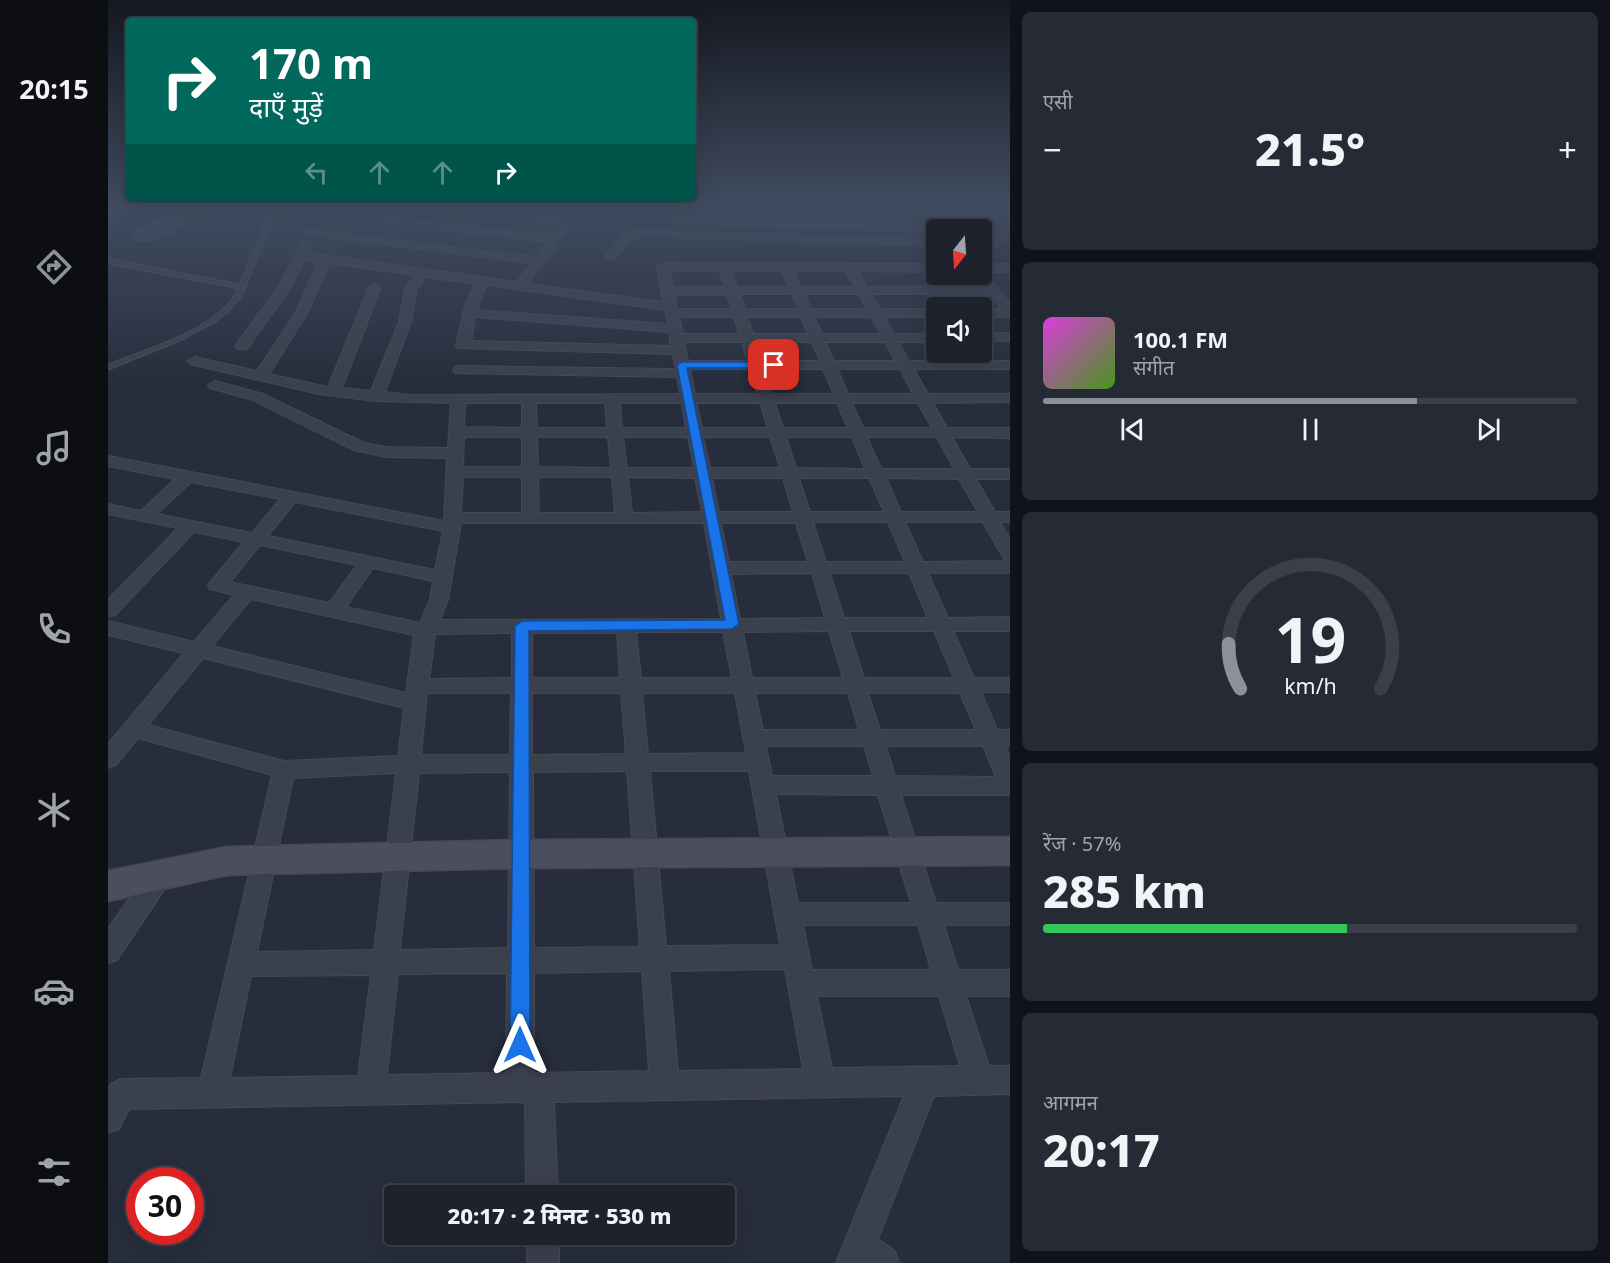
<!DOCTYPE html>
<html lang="hi">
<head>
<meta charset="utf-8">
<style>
  body { margin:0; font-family:"Noto Sans","Noto Sans Devanagari",sans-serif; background:#252a35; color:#f1f3f6; height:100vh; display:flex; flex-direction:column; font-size:22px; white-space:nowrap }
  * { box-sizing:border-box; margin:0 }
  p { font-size:20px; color:#a0a4aa }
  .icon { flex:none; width:33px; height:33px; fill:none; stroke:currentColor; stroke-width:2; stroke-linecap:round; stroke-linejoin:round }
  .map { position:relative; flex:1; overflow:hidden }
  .drawer { display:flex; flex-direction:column; gap:12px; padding:12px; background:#101319; width:600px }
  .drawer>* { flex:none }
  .top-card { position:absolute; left:18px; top:18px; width:570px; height:183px; border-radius:6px; box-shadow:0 6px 24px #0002,0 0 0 2px #3b3f49; background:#00695c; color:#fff; overflow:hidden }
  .needle { width:39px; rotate:197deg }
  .fabs { position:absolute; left:818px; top:219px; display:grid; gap:12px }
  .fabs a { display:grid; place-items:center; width:66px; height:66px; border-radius:6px; background:#1d222d; box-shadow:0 6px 24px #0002,0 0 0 2px #3b3f49; font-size:30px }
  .speed { position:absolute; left:18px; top:1167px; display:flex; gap:12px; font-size:30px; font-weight:700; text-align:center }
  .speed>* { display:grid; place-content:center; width:78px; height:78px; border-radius:50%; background:#1d222d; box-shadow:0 6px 24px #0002,0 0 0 2px #3b3f49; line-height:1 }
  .speed .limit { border:9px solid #d22; background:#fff; color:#111 }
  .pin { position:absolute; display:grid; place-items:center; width:51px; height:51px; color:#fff; margin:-26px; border-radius:12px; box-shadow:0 3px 9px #0006 }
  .me { position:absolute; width:66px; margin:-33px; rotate:0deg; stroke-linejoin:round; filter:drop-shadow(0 0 4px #0008) }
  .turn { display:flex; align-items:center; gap:21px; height:126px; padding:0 24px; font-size:27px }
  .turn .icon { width:78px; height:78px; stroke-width:2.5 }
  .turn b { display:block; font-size:42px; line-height:51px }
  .lanes { display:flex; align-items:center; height:57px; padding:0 24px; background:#0003; justify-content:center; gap:30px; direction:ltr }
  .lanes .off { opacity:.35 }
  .big { font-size:45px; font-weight:800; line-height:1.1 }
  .drawer .tile { flex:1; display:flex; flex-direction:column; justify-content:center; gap:9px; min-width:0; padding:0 21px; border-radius:9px; background:#252a35 }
  .drawer .dial { align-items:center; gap:0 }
  .dial svg { height:156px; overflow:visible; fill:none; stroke:#3b3f49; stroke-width:7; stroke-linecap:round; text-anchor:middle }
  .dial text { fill:#f1f3f6; stroke:none }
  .song { display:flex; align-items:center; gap:18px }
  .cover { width:72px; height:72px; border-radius:9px; background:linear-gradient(135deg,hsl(300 70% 55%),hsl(100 70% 35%)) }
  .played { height:6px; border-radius:3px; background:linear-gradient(90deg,#8c9099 70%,#3b3f49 70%) }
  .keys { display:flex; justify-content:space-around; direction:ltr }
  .heat { display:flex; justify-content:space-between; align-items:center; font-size:33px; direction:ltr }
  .charge { height:9px; border-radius:4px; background:linear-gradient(90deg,#34c759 57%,#3b3f49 0) }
  .trip { position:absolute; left:276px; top:1185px; width:351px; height:60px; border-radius:6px; background:#1d222d; box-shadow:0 6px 24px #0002,0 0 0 2px #3b3f49; font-weight:800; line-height:60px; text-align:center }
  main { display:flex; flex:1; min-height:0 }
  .tabs { display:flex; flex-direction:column; width:108px; justify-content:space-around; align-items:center; background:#0c0e12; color:#a0a4aa }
  .tabs .icon { width:42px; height:42px }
  .tabs .current { color:#8c9099 }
  .tabs b { font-size:27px; color:#f1f3f6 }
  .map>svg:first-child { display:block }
  .airport { fill:#353a49 }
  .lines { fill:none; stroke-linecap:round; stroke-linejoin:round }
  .taxiway { fill:#424858; fill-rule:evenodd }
  .lane-casing { stroke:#444956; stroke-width:3 }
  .street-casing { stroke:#444956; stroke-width:2 }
  .secondary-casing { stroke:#444956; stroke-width:3 }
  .lane { fill:#3b404d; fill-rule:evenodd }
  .street { fill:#3b404d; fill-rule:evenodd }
  .secondary { fill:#4a4e5f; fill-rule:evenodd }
  .route { fill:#1a73e8; stroke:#114b97; stroke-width:1.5 }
</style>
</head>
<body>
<main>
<nav class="tabs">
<b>20:15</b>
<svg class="icon current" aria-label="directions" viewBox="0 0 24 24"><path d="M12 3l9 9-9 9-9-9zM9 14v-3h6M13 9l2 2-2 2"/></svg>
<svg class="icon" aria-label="music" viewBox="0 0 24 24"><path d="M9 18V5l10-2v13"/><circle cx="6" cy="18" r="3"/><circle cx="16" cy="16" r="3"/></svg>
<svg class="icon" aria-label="phone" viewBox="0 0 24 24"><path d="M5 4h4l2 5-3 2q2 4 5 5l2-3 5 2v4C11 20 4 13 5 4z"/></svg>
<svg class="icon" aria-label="climate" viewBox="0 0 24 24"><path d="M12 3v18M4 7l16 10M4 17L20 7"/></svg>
<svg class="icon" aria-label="car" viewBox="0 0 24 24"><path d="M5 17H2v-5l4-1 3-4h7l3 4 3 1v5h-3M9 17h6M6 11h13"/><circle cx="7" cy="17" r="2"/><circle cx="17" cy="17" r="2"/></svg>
<svg class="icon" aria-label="filters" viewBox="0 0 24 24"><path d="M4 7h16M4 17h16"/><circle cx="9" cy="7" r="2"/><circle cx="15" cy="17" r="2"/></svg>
</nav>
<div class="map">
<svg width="902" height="1263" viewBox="0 0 902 1263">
  <rect width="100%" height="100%" fill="#272d3c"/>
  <path class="airport" d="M0 206H35L0 233Z"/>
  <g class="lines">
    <path class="taxiway" d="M68 206H93C80 225 50 247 26 241L23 236C32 222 56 219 68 206Z"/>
    <g class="lane-casing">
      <path id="lane" d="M165 206H169L133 297 120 311 106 322 72 340 0 369V365C38 350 115 328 131 288L0 263V259L132 285Z
        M607 206H643L891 215 895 214 891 206H895L899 212V215L892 218 609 207Z"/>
    </g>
    <g class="street-casing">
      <path id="street" d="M339 206 382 208 383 211 456 219 465 212 689 221 859 224 864 227 862 230C731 230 599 224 468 218L420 284 555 302 549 267 555 263 828 264V272L750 271 759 287 876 286 867 274H873V264H902V272H877L902 304V317H873V309H893L881 294H763L772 309H828V317H776L786 334H828V342H790L801 361H902V369H806L820 394H902V402L825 403 839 428H902V438L844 437 862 469H902V479H868L887 512H902V522H892L902 539V561L896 559 875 522H797L815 562 902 561V573H820L840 618 902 617V631H845L866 678H902V692H873L889 730H902V746H897L902 758V795H793L828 903H902V925H836L850 970H902V996H858L881 1066H902V1094L826 1096 770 1239 787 1251 791 1263H728L796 1096 446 1102 450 1196H418L417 1102 21 1109 11 1129 0 1133V1088L3 1084 13 1079 93 1078 164 775 30 738 8 765 0 768V744L76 653 0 635V621L86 642 126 595 102 589 100 585 136 542 86 532 7 615 0 617V600L70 528 0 514V504L33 511 67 479 0 466V456L336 521 339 458 278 457 246 450 145 400 102 388 100 385 107 381 155 394 256 443 278 447 340 448 343 403 268 401 211 394 82 364 80 361 87 357 149 371 188 312 210 262 196 260 183 287 139 349H129L127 346 171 286 194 243 198 242 204 245 200 253 409 282 423 263 202 235 198 234V230L428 257 439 242 210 214 206 213V209L443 236 452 225 374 216C364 211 348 212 339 206ZM221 263 307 275 297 289 291 322 263 391 234 388 273 287 267 283 261 287 220 387 161 374 200 312ZM562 271H612L617 287H565ZM624 271H674L681 287H629ZM686 271H738L747 287H693ZM318 277 367 284 358 303 348 345 350 348 565 354 568 369 352 366 347 367 345 370 347 373 569 377 572 394 302 395 277 392 303 322 309 289ZM378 285 557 310 560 324 369 310ZM632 294H684L690 309H637ZM696 294H751L759 309H703ZM567 295H619L624 309H569ZM367 317 561 332 563 346 363 341ZM571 317H626L631 334H575ZM639 317H693L700 334H645ZM706 317H763L773 334H714ZM576 342H634L639 361H580ZM647 342H704L712 361H653ZM717 342H777L787 361H726ZM582 369H642L649 394H587ZM656 369H715L726 394H664ZM729 369H792L805 394H740ZM357 403H414V428L356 427ZM428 403H497L499 428H429ZM512 403H574L578 428H514ZM588 403H652L660 428H594ZM667 403H729L740 428H675ZM744 403H810L824 428H755ZM356 437H414V467H355ZM429 437H500L503 468 430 467ZM515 437H580L586 468H519ZM595 437H662L672 468H602ZM678 437H744L757 469 688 468ZM759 437H829L846 469H773ZM355 477H414V513H353ZM430 477H504L507 513H431ZM520 477 587 478 594 512 524 513ZM604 478H675L685 512H611ZM691 478H761L776 512H702ZM778 478 851 479 870 512H793ZM83 482 172 499 144 533 49 514ZM187 502 335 531 327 570 160 536ZM705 522H780L797 562H718ZM353 523H596L613 619 332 620 340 600ZM613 523H688L700 562H621ZM152 545 249 565 221 603 122 582ZM265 568 325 581 322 600 312 623 238 607ZM704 573 717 618 632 619 623 574ZM722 573H801L820 618H736ZM143 599 306 635 298 693 104 646ZM721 631 735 678H644L635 632ZM741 631H826L846 678H756ZM528 632H615L624 678H533ZM404 633V678L321 679 327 634ZM424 633H509L512 678H424ZM95 658 296 708 290 756 176 761 40 725ZM319 693H403L402 755H313ZM424 693H513L518 754 424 755ZM534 693H627L638 753 540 754ZM647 693H740L751 730H655ZM760 693H852L868 730H772ZM658 746H756L765 776H664ZM778 746H875L888 777 787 776ZM519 771 532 947 426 948 425 772ZM542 771H641L672 945 558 946ZM402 772 400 948 292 950 311 773ZM288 773 266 950 149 952 185 778ZM668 794 770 795 803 903H690ZM695 925H810L823 970H704ZM677 969 695 1069 570 1071 561 971ZM534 971 541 1071 426 1073V973ZM399 973 398 1073 279 1075 290 974ZM263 975 250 1076 122 1078 143 976ZM709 996H831L852 1066 724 1068Z
        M902 227V233L877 256 873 257V248L895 228Z
        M525 230 828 240V246L528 236 506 258H498V254L521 231Z
        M873 333H902V341H873Z
        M51 865 60 868 63 876 60 884 9 960 0 963V929L42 868Z
        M419 1234H451V1263H419Z"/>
    </g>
    <g class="secondary-casing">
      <path id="secondary" d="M902 837V865L413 868 119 875 0 901V871L119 847 413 840Z"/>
    </g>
    <use href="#lane" class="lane"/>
    <use href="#street" class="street"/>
    <use href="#secondary" class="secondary"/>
  </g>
  <linearGradient id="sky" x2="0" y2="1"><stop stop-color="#151921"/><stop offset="0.54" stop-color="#414c61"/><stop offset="1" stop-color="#414c61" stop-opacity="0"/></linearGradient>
  <rect width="902" height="383" fill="url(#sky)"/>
  <path class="route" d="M574 362H666L671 365 666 368H579L631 624 624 629 421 631 422 1045 419 1052 412 1055 405 1052 402 1045 407 626 414 621 617 620 569 365Z"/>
</svg>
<div class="fabs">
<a><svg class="needle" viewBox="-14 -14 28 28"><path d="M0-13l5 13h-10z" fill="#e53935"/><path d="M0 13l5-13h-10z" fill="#a0a4aa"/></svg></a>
<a><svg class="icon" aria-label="sound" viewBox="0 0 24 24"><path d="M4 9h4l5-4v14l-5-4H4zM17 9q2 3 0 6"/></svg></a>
</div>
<div class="speed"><div class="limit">30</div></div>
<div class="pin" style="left:666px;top:365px;background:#d93025"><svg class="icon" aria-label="arrive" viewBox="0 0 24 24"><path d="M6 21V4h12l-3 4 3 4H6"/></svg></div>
<svg class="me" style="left:412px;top:1045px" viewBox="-20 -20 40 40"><path d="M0-17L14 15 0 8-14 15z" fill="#1a73e8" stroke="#fff" stroke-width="4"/></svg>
<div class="trip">20:17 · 2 मिनट · 530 m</div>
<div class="top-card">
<div class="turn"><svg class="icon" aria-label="right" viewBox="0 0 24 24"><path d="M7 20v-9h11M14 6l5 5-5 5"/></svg><div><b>170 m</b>दाएँ मुड़ें</div></div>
<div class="lanes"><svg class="icon off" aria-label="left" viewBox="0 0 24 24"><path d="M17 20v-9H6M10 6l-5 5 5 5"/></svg><svg class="icon off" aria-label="ahead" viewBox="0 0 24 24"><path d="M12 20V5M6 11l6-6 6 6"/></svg><svg class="icon off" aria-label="ahead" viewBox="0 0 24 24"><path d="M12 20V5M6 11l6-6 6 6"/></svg><svg class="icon" aria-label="right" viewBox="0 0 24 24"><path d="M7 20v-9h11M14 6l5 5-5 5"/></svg></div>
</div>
</div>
<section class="drawer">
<div class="tile"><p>एसी</p>
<div class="heat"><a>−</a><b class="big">21.5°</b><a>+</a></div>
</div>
<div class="tile">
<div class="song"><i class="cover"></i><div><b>100.1 FM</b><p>संगीत</p></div></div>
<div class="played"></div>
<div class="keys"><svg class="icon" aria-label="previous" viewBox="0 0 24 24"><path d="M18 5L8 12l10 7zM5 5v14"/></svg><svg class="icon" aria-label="pause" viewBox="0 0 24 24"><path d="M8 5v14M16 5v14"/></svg><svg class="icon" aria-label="next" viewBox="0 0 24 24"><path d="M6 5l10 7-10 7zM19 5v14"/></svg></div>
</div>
<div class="tile dial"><svg viewBox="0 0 100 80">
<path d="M14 69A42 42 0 1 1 86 69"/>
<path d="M14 69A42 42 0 0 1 8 46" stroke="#8c9099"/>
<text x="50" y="56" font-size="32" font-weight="700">19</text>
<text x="50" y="72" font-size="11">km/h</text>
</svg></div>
<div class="tile"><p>रेंज · 57%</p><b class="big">285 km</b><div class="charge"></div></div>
<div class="tile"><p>आगमन</p><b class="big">20:17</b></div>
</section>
</main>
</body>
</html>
